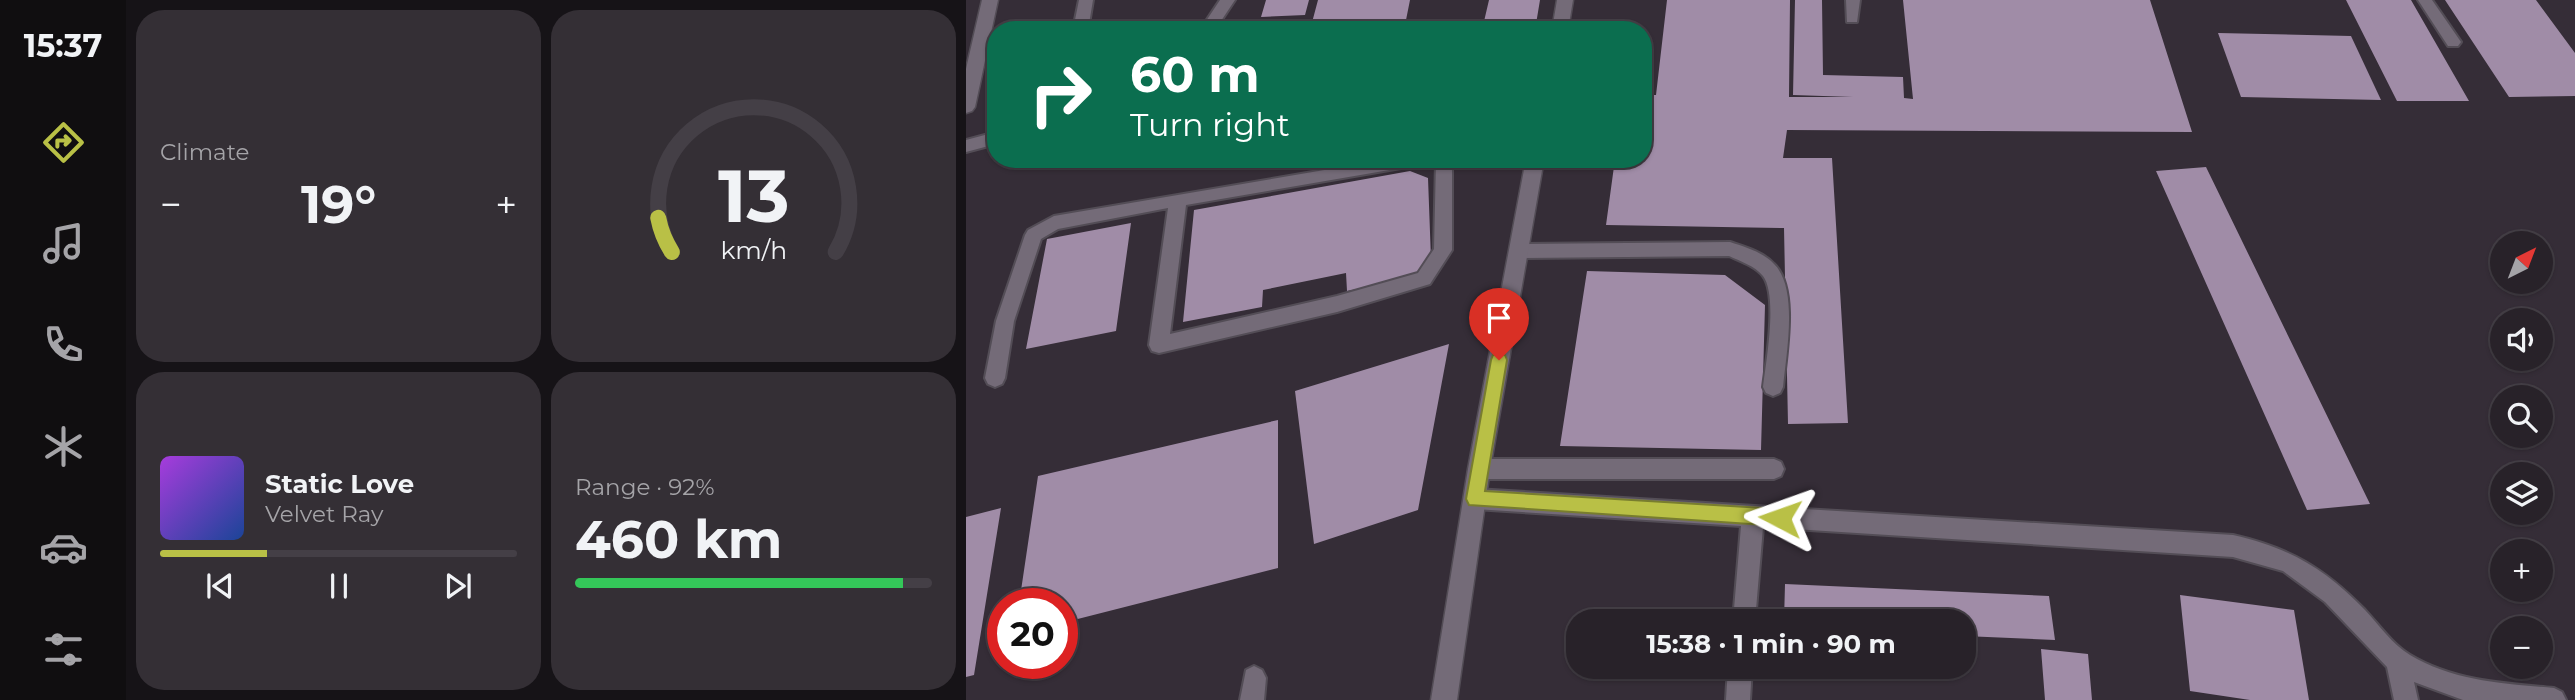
<!DOCTYPE html>
<html lang="en">
<head>
<meta charset="utf-8">
<style>
  body { margin:0; font-family:Montserrat,sans-serif; background:#342f35; color:#f1f3f6; height:100vh; display:flex; flex-direction:column; font-size:26px; white-space:nowrap }
  * { box-sizing:border-box; margin:0 }
  p { font-size:23px; color:#a5a4a8 }
  .icon { flex:none; width:38px; height:38px; fill:none; stroke:currentColor; stroke-width:2; stroke-linecap:round; stroke-linejoin:round }
  .map { position:relative; flex:1; overflow:hidden }
  .sheet { display:flex; flex-direction:column; gap:10px; padding:10px; background:#161317; width:840px }
  .sheet>* { flex:none }
  .top-card { position:absolute; left:21px; top:21px; width:665px; height:147px; border-radius:28px; box-shadow:0 2px 5px #0004,0 0 0 2px #443f46; background:#0b6e4f; color:#fff; overflow:hidden }
  .needle { width:46px; rotate:42deg }
  .controls { position:absolute; left:1524px; top:231px; display:grid; gap:14px }
  .controls a { display:grid; place-items:center; width:63px; height:63px; border-radius:50%; background:#282229; box-shadow:0 2px 5px #0004,0 0 0 2px #443f46; font-size:35px }
  .speed { position:absolute; left:21px; top:588px; display:flex; gap:14px; font-size:35px; font-weight:700; text-align:center }
  .speed>* { display:grid; place-content:center; width:91px; height:91px; border-radius:50%; background:#282229; box-shadow:0 2px 5px #0004,0 0 0 2px #443f46; line-height:1 }
  .speed .limit { border:10px solid #d22; background:#fff; color:#111 }
  .pin { position:absolute; display:grid; place-items:center; width:60px; height:60px; color:#fff; margin:-72px -30px; border-radius:50% 50% 50% 0; rotate:-45deg; box-shadow:0 0 7px #0007 }
  .pin .icon { rotate:45deg }
  .me { position:absolute; width:77px; margin:-38px; rotate:274deg; stroke-linejoin:round; filter:drop-shadow(0 0 5px #0008) }
  .turn { display:flex; align-items:center; gap:24px; height:147px; padding:0 28px; font-size:32px }
  .turn .icon { width:91px; height:91px; stroke-width:2.5 }
  .turn b { display:block; font-size:49px; line-height:60px }
  .big { font-size:52px; font-weight:700; line-height:1.1 }
  .sheet .widget { flex:1; display:flex; flex-direction:column; justify-content:center; gap:10px; min-width:0; padding:0 24px; border-radius:28px; background:#342f35 }
  .sheet .dial { align-items:center; gap:0 }
  .dial svg { height:182px; overflow:visible; fill:none; stroke:#443f46; stroke-width:7; stroke-linecap:round; text-anchor:middle }
  .dial text { fill:#f1f3f6; stroke:none }
  .song { display:flex; align-items:center; gap:21px }
  .cover { width:84px; height:84px; border-radius:10px; background:linear-gradient(135deg,hsl(280 70% 55%),hsl(220 70% 35%)) }
  .played { height:7px; border-radius:4px; background:linear-gradient(90deg,#b9c046 30%,#443f46 30%) }
  .keys { display:flex; justify-content:space-around; direction:ltr }
  .heat { display:flex; justify-content:space-between; align-items:center; font-size:38px; direction:ltr }
  .charge { height:10px; border-radius:5px; background:linear-gradient(90deg,#34c759 92%,#443f46 0) }
  .sheet .tiles { flex:1; display:grid; gap:10px; grid-template-columns:repeat(2,1fr) }
  .trip { position:absolute; left:600px; top:609px; width:410px; height:70px; border-radius:28px; background:#282229; box-shadow:0 2px 5px #0004,0 0 0 2px #443f46; font-weight:700; line-height:70px; text-align:center }
  main { display:flex; flex:1; min-height:0 }
  .tab-bar { display:flex; flex-direction:column; width:126px; justify-content:space-around; align-items:center; background:#100e10; color:#a5a4a8 }
  .tab-bar .icon { width:49px; height:49px }
  .tab-bar .active { color:#b9c046 }
  .tab-bar b { font-size:32px; color:#f1f3f6 }
  .map>svg:first-child { display:block }
  .building { fill:#a08ca7 }
  .lines { fill:none; stroke-linecap:round; stroke-linejoin:round }
  .lane-casing { stroke:#534d56; stroke-width:4 }
  .street-casing { stroke:#534d56; stroke-width:3 }
  .lane { fill:#746b78; fill-rule:evenodd }
  .street { fill:#746b78; fill-rule:evenodd }
  .route { fill:#b9c046; stroke:#787d2e; stroke-width:2 }
</style>
</head>
<body>
<main>
<nav class="tab-bar">
<b>15:37</b>
<svg class="icon active" aria-label="directions" viewBox="0 0 24 24"><path d="M12 3l9 9-9 9-9-9zM9 14v-3h6M13 9l2 2-2 2"/></svg>
<svg class="icon" aria-label="music" viewBox="0 0 24 24"><path d="M9 18V5l10-2v13"/><circle cx="6" cy="18" r="3"/><circle cx="16" cy="16" r="3"/></svg>
<svg class="icon" aria-label="phone" viewBox="0 0 24 24"><path d="M5 4h4l2 5-3 2q2 4 5 5l2-3 5 2v4C11 20 4 13 5 4z"/></svg>
<svg class="icon" aria-label="climate" viewBox="0 0 24 24"><path d="M12 3v18M4 7l16 10M4 17L20 7"/></svg>
<svg class="icon" aria-label="car" viewBox="0 0 24 24"><path d="M5 17H2v-5l4-1 3-4h7l3 4 3 1v5h-3M9 17h6M6 11h13"/><circle cx="7" cy="17" r="2"/><circle cx="17" cy="17" r="2"/></svg>
<svg class="icon" aria-label="filters" viewBox="0 0 24 24"><path d="M4 7h16M4 17h16"/><circle cx="9" cy="7" r="2"/><circle cx="15" cy="17" r="2"/></svg>
</nav>
<section class="sheet">
<div class="tiles">
<div class="widget"><p>Climate</p>
<div class="heat"><a>−</a><b class="big">19°</b><a>+</a></div>
</div>
<div class="widget dial"><svg viewBox="0 0 100 80">
<path d="M14 69A42 42 0 1 1 86 69"/>
<path d="M14 69A42 42 0 0 1 8 54" stroke="#b9c046"/>
<text x="50" y="56" font-size="32" font-weight="700">13</text>
<text x="50" y="72" font-size="11">km/h</text>
</svg></div>
<div class="widget">
<div class="song"><i class="cover"></i><div><b>Static Love</b><p>Velvet Ray</p></div></div>
<div class="played"></div>
<div class="keys"><svg class="icon" aria-label="previous" viewBox="0 0 24 24"><path d="M18 5L8 12l10 7zM5 5v14"/></svg><svg class="icon" aria-label="pause" viewBox="0 0 24 24"><path d="M8 5v14M16 5v14"/></svg><svg class="icon" aria-label="next" viewBox="0 0 24 24"><path d="M6 5l10 7-10 7zM19 5v14"/></svg></div>
</div>
<div class="widget"><p>Range · 92%</p><b class="big">460 km</b><div class="charge"></div></div>
</div>
</section>
<div class="map">
<svg width="1609" height="700" viewBox="0 0 1609 700">
  <rect width="100%" height="100%" fill="#352d37"/>
  <path class="building" d="M300 0H343L339 15 295 17Z
    M352 0H444L438 30H344Z
    M523 0H574L569 30H516Z
    M701 0H824L823 97H887L827 95 829 0H856L857 75 937 77 938 98 947 99 937 0H1184L1226 132 821 130 817 158H866L882 423 822 424 818 228 640 225 649 159H677V95H690Z
    M1380 0H1445L1503 101H1431Z
    M1479 0H1570L1609 53V96L1543 97Z
    M1252 33 1385 36 1415 100 1275 97Z
    M1240 167 1404 504 1341 510 1190 171Z
    M444 171 462 178 465 259 447 278 381 291 380 273 297 290 296 307 217 322 228 210Z
    M165 223 150 331 60 349 81 239Z
    M621 271 759 275 799 305 795 450 594 446Z
    M483 344 452 510 348 544 329 391Z
    M312 420V568L96 623V604H53L72 476Z
    M35 508 8 675 0 677V517Z
    M819 584 1083 596 1089 640 998 636V621H818Z
    M1214 595 1328 610 1343 700H1284L1224 691Z
    M1075 649 1122 654 1126 700H1079Z"/>
  <g class="lines">
    <g class="lane-casing">
      <path id="lane" d="M113 0H127L122 30H107Z
        M254 0H269L249 30H234Z
        M880 0H894L891 22H881Z
        M1452 0H1466L1495 42 1492 46H1482Z
        M30 132V144L0 152V140Z
        M423 159H486V250L464 284 371 312 193 353 186 351 183 345 202 208 92 229 75 239 48 321 39 378 36 384 29 387 22 384 19 378 30 321 59 235 62 230 88 216ZM470 162 468 249 452 273 371 296 204 334 220 205Z
        M764 242C779 247 797 252 808 264 833 288 820 355 817 387L814 393 807 396 800 393 797 387C800 362 812 296 797 276 789 266 774 261 763 256L553 258 547 256 544 251 547 246 553 244Z
        M513 459H808L815 462 818 469 815 476 808 479H513L506 476 503 469 506 462Z
        M509 489 1267 535C1324 548 1358 568 1399 610 1413 625 1426 644 1444 655 1487 681 1539 684 1588 688L1596 692 1600 700H1497L1448 682 1452 700H1428L1421 667 1359 602 1317 571 1267 557 797 527 789 621H767L775 526 509 509 502 506 498 499 502 492Z
        M288 666 296 670 300 678 298 700H274L280 670Z
        M762 667H786L784 700H760Z"/>
    </g>
    <g class="street-casing">
      <path id="street" d="M16 0H32L9 107 6 111 0 113V69Z
        M591 0H607L602 30H586Z
        M560 159H578L524 469 491 700H465L502 469Z"/>
    </g>
    <use href="#lane" class="lane"/>
    <use href="#street" class="street"/>
  </g>
  <path class="route" d="M533 353 539 355 541 360 519 491 814 509 820 512 822 518 820 524 814 526 503 505 500 499 525 360 527 355Z"/>
</svg>
<div class="controls">
<a><svg class="needle" viewBox="-14 -14 28 28"><path d="M0-13l5 13h-10z" fill="#e53935"/><path d="M0 13l5-13h-10z" fill="#a5a4a8"/></svg></a>
<a><svg class="icon" aria-label="sound" viewBox="0 0 24 24"><path d="M4 9h4l5-4v14l-5-4H4zM17 9q2 3 0 6"/></svg></a>
<a><svg class="icon" aria-label="search" viewBox="0 0 24 24"><circle cx="10" cy="10" r="6"/><path d="M15 15l6 6"/></svg></a>
<a><svg class="icon" aria-label="layers" viewBox="0 0 24 24"><path d="M12 4l9 5-9 5-9-5zM3 14l9 5 9-5"/></svg></a>
<a>+</a>
<a>−</a>
</div>
<div class="speed"><div class="limit">20</div></div>
<div class="pin" style="left:533px;top:360px;background:#d93025"><svg class="icon" aria-label="arrive" viewBox="0 0 24 24"><path d="M6 21V4h12l-3 4 3 4H6"/></svg></div>
<svg class="me" style="left:814px;top:518px" viewBox="-20 -20 40 40"><path d="M0-17L14 15 0 8-14 15z" fill="#b9c046" stroke="#fff" stroke-width="4"/></svg>
<div class="trip">15:38 · 1 min · 90 m</div>
<div class="top-card">
<div class="turn"><svg class="icon" aria-label="right" viewBox="0 0 24 24"><path d="M7 20v-9h11M14 6l5 5-5 5"/></svg><div><b>60 m</b>Turn right</div></div>
</div>
</div>
</main>
</body>
</html>
